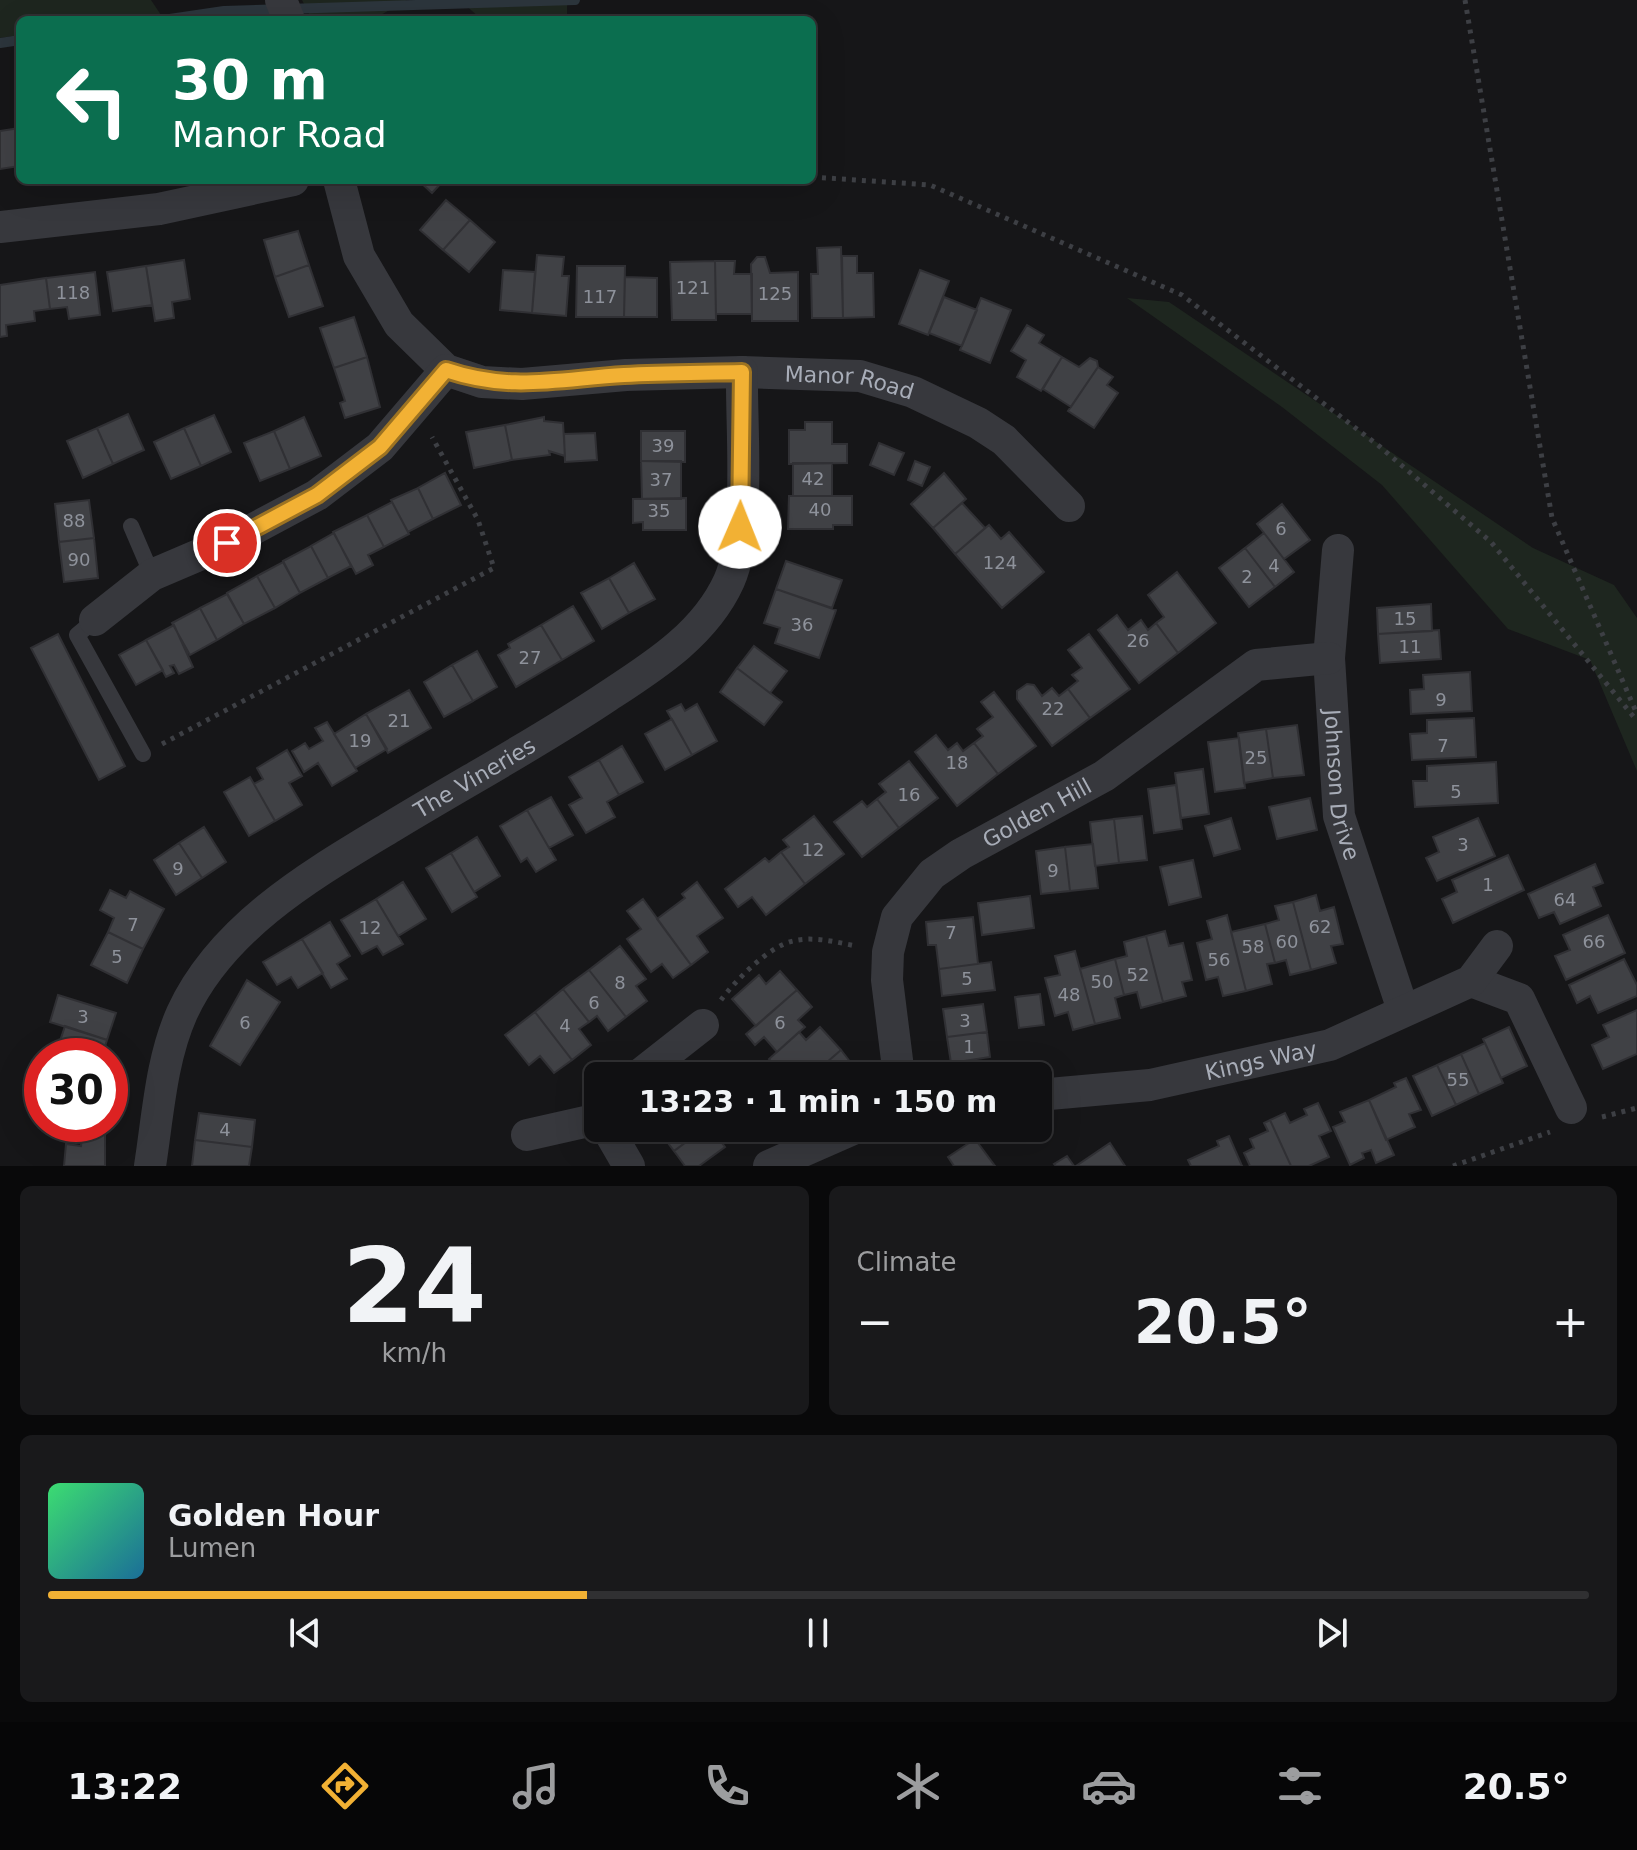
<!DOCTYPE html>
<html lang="en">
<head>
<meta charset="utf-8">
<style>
  body { margin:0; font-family:"DejaVu Sans",sans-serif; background:#19191b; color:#f1f3f6; height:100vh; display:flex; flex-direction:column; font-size:30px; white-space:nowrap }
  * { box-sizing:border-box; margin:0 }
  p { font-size:26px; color:#9c9d9f }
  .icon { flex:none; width:44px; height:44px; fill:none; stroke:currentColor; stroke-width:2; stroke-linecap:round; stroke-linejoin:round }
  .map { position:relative; height:1166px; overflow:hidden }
  .sheet { display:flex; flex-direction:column; gap:20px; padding:20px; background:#09090a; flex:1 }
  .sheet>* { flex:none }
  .guide { position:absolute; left:16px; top:16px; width:800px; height:168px; border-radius:12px; box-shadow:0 8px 32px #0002,0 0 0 2px #303032; background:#0b6e4f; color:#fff; overflow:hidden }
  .speed { position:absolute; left:24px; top:1038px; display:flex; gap:16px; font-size:40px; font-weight:700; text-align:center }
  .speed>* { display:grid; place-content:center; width:104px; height:104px; border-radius:50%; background:#101012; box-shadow:0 8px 32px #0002,0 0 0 2px #303032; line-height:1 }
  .speed .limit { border:12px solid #d22; background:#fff; color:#111 }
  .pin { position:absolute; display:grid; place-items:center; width:68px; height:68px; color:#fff; margin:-34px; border:4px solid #fff; border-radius:50%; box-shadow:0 2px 8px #0007 }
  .me { position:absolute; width:88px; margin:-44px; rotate:1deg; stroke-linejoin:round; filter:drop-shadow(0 0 6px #0008) }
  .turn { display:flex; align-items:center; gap:28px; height:168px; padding:0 24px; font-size:36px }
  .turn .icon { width:104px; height:104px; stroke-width:2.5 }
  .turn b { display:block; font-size:56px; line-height:68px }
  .big { font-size:60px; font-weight:800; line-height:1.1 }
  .sheet .widget { flex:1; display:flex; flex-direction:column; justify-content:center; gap:12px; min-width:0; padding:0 28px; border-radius:12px; background:#19191b }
  .sheet .dial { align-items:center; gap:0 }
  .dial b { font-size:104px; line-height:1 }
  .song { display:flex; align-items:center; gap:24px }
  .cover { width:96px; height:96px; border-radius:12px; background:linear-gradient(135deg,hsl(140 70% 55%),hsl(200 70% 35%)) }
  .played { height:8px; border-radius:4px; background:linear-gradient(90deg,#f2b134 35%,#303032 35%) }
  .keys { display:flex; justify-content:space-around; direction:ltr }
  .heat { display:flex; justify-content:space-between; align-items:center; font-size:44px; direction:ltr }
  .sheet .tiles { flex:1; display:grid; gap:20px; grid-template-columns:1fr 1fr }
  .widget:last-child { grid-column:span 2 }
  .trip { position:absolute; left:584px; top:1062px; width:468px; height:80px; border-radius:12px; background:#101012; box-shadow:0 8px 32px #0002,0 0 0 2px #303032; font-weight:800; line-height:80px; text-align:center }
  .menu { display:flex; height:128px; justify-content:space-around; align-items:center; background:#060607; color:#9c9d9f }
  .menu .icon { width:56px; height:56px }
  .menu .active { color:#f2b134 }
  .menu b { font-size:36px; color:#f1f3f6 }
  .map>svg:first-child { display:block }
  .green { fill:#1e261f }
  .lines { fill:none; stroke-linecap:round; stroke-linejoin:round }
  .stream { stroke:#2c353c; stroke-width:10 }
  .building { fill:#404145; stroke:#303034; stroke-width:2 }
  .path { stroke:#3d3f44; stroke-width:5; stroke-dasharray:4 6; stroke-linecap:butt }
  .service { stroke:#37383d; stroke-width:16 }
  .minor { stroke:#37383d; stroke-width:32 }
  .route-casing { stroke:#9d7322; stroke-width:20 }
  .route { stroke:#f2b134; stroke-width:14 }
  .labels { text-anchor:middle; stroke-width:8; stroke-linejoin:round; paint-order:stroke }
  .number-label { font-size:18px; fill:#8e929b }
  .street-label { font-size:22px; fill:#a8adb8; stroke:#111113 }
</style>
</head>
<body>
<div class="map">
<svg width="1637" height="1166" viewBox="0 0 1637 1166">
  <rect width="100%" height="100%" fill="#161618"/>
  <path class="green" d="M0 0H151L161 15 124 20H20V35L0 38Z
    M302 0H407L372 20H312Z
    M460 0H567V20H482Z
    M1127 298 1169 302 1533 548 1614 585 1637 618V771L1590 660 1508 629 1382 485 1282 407Z"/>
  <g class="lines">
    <path class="stream" d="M163 20 224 11 575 0
      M0 43 20 40"/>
  </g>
  <path class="building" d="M20 128V166L0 169V131Z
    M418 180H444L432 193Z
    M446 200 470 220 443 250 420 230Z
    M470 220 495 242 469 272 443 250Z
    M298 231 309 265 275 277 264 240Z
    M841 247 843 318H812L811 274H818L817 248Z
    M537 255 564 257 562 276H569L566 316 532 313Z
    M842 256H857V273H873L874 317 843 318Z
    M757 257H765L770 273 798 272V321H752L751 264Z
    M184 260 190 299 172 302 174 318 155 321 146 266Z
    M715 261 716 320H672L670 262Z
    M715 261H735L734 274H752V314H716Z
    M309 265 323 306 289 317 275 277Z
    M146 266 152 305 113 311 107 272Z
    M577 266H625L624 317H576Z
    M503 270 535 272 532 313 500 310Z
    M920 270 949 281 928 335 899 324Z
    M95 272 100 315 69 319 67 307 50 309 46 278Z
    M625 277 657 278V317H624Z
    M46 278 50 309 34 311 35 321 6 325 7 336 0 337V285Z
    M944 297 977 310 962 346 929 333Z
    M981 298 1011 310 990 363 960 350Z
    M354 317 367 357 334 368 320 328Z
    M1027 325 1044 335 1039 343 1062 357 1041 391 1017 377 1026 360 1011 351Z
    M367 357 380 407 345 418 340 403 345 401 334 368Z
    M1062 357 1079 367 1090 358 1097 361 1098 367 1071 407 1043 389Z
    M1098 367 1113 377 1107 385 1118 393 1094 428 1068 411Z
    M128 414 144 450 113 464 97 428Z
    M214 415 231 452 201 466 184 428Z
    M304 417 321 456 290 469 274 431Z
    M544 417V421L563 423 565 456 549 451 550 455 512 460 505 425Z
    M805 422H832V444H847V463L789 464V430H805Z
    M505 425 512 460 474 468 466 432Z
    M97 428 113 464 83 478 67 441Z
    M184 428 201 466 171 479 154 442Z
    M274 431 290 469 260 481 244 443Z
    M641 431H685V462L641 461Z
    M595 433 597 460 565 462 564 434Z
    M879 443 904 453 894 475 870 465Z
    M641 461H681V499H642Z
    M915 461 930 467 922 486 908 480Z
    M793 463H832V496H793Z
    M445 473 461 505 433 519 418 488Z
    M944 473 966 499 933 528 911 504Z
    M418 488 433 519 408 532 391 500Z
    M789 496H852V525H833V529H788Z
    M686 498V530H643V522L633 523V499Z
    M89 500 94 538 59 542 55 504Z
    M392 502 409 534 384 547 367 515Z
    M962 503 985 528 955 554 933 528Z
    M1282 504 1310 540 1284 559 1257 524Z
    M367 515 384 547 368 555 373 565 356 574 333 532Z
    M989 525 1001 539 1009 532 1044 572 1002 608 955 554Z
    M334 533 351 566 328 578 311 546Z
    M1264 533 1294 572 1275 587 1245 548Z
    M94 538 98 578 64 582 59 542Z
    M311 546 328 578 300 593 283 561Z
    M1245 548 1275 587 1249 607 1219 568Z
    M786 561 842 580 832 608 776 589Z
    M283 562 300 593 275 608 257 576Z
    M634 563 655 599 629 613 609 578Z
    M1177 572 1216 623 1178 653 1156 623 1164 617 1148 595Z
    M257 576 275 608 244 624 227 593Z
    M609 578 629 613 602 629 581 593Z
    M776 589 836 610 819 658 775 643 780 628 764 623Z
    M227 594 244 624 217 640 200 608Z
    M1431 604 1432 631 1378 634 1377 608Z
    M573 606 594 641 562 660 541 625Z
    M200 608 217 640 190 655 172 623Z
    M1117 615 1128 630 1141 620 1148 630 1156 623 1178 653 1139 683 1098 630Z
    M174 625 193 667 179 674 174 665 170 666 174 673 166 677 146 640Z
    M541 625 562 660 516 687 498 655 510 648 508 644Z
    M1439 630 1441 659 1380 663 1378 634Z
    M58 634 125 766 99 780 31 648Z
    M1089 634 1130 689 1090 718 1068 689 1078 681 1072 675 1082 668 1068 650Z
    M146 640 163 670 136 685 119 655Z
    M754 646 787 671 770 693 737 668Z
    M477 651 497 687 473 701 452 665Z
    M452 665 473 701 444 717 424 682Z
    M737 668 782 702 764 725 720 692Z
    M1470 672 1472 711 1411 714 1410 690 1424 689 1423 675Z
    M1027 684 1034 685 1042 696 1052 688 1059 696 1068 689 1090 718 1052 746 1017 699V691Z
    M409 690 431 728 388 753 366 714Z
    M994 692 1036 746 998 774 974 743 983 736 977 729 993 717 981 702Z
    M681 704 685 711 697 704 717 741 692 755 667 711Z
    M366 714 387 749 355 768 334 734Z
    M1474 718 1476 757 1412 760 1410 734 1427 733V720Z
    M672 719 692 755 665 770 645 734Z
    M327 722 357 771 332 786 318 763 304 772 292 751 305 743 309 749 323 741 315 728Z
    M1297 725 1304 775 1273 778 1266 729Z
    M1266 729 1273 778 1244 783 1238 733Z
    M936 735 948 750 957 743 963 751 974 743 998 774 957 806 915 752Z
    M1239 738 1245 788 1215 792 1208 742Z
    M622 746 643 782 619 795 599 760Z
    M287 750 302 776 289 783 302 805 275 821 254 784 263 779 257 768Z
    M599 760 619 795 607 802 615 817 586 833 569 805 582 798 569 777Z
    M909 761 938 798 899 828 877 799 886 792 879 784Z
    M1496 762 1498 803 1415 807 1413 781H1427V766Z
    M1203 769 1209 814 1181 818 1175 773Z
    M250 777 275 821 249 836 224 792Z
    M1176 785 1182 829 1154 833 1148 789Z
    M551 797 573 835 549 848 527 810Z
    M1310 798 1317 830 1277 839 1269 807Z
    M877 799 899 828 862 857 834 822 862 801 867 807Z
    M527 810 556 860 536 872 527 858 521 862 500 826Z
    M814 816 844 854 805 884 781 852 789 847 783 840Z
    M1142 816 1147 860 1119 863 1114 819Z
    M1231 818 1240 849 1214 856 1205 826Z
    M1478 818 1495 856 1437 881 1426 858 1439 852 1433 837Z
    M1114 819 1119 863 1095 866 1090 822Z
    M204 827 226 862 202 878 179 843Z
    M477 837 500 876 474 892 451 853Z
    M179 843 202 878 176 895 154 860Z
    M1093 844 1098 888 1070 891 1065 847Z
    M1065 847 1070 891 1041 894 1036 851Z
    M781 852 805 884 766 915 752 897 738 907 725 889 765 858 769 862Z
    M451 853 477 897 452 912 426 868Z
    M1508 855 1524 890 1453 923 1442 899 1457 892 1452 880Z
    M1193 860 1201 897 1169 905 1160 867Z
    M1595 864 1603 883 1593 887 1601 906 1560 924 1554 912 1539 918 1528 894Z
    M403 882 426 919 398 936 376 899Z
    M697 882 723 918 697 936 708 952 691 965 657 919 685 898 682 894Z
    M110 890 126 898 130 891 164 909 143 949 108 932 114 918 100 910Z
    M1316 895 1320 911 1334 907 1343 944 1331 946 1336 963 1311 970 1293 902Z
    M1030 896 1034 928 982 935 978 903Z
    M376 899 403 944 383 955 377 946 362 954 341 920Z
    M643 899 691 965 673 978 662 964 651 972 627 939 641 929 627 911Z
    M1293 902 1311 970 1290 975 1286 960 1275 963 1265 924 1279 920 1275 906Z
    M1227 915 1246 991 1223 996 1218 977 1206 980 1197 943 1212 939 1207 921Z
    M1608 915 1625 953 1566 980 1555 956 1570 950 1563 935Z
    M973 917 978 964 939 969 936 945H928L926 922Z
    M330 922 350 956 337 964 347 979 331 988 302 939Z
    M1265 924 1275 963 1267 964 1272 984 1246 991 1231 932Z
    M1165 931 1169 946 1183 943 1192 980 1182 982 1186 996 1163 1002 1146 936Z
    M108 932 143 949 127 983 91 965Z
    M1146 936 1163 1002 1141 1008 1137 992 1124 995 1115 959 1127 956 1124 942Z
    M302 939 323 973 298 988 291 977 277 985 263 962Z
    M620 946 646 979 636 986 647 1001 626 1017 589 970Z
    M1075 951 1095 1024 1073 1030 1068 1012 1055 1016 1045 978 1060 975 1055 956Z
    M1115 959 1124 995 1115 998 1120 1018 1095 1024 1080 969Z
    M1624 959 1637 985V996L1598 1013 1590 996 1577 1003 1569 985Z
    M991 962 995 990 942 996 939 969Z
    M589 970 626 1017 608 1031 597 1016 589 1022 563 989Z
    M780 971 797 990 756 1026 732 999 759 975 766 984Z
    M247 980 280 1002 240 1065 210 1046Z
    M563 989 589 1022 579 1029 591 1045 572 1060 535 1012Z
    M797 990 812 1007 798 1020 805 1027 777 1052 764 1037 755 1045 746 1034Z
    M1040 994 1044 1025 1019 1028 1015 997Z
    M58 995 116 1013 107 1040 50 1022Z
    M983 1004 987 1032 947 1037 943 1009Z
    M1637 1010V1054L1603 1069 1592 1045 1609 1037 1603 1025Z
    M535 1012 572 1060 554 1073 540 1056 529 1065 505 1035Z
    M65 1026 107 1040 102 1056H55Z
    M820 1027 841 1050 811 1076H784L769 1059 799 1032 806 1040Z
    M1509 1027 1527 1066 1501 1078 1483 1039Z
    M987 1032 990 1057 951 1063 947 1037Z
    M1485 1043 1503 1083 1479 1094 1461 1054Z
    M841 1050 855 1068 846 1076H811Z
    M1461 1054 1479 1094 1456 1105 1437 1065Z
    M1437 1065 1456 1105 1432 1116 1413 1076Z
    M1406 1078 1421 1110 1409 1114 1415 1127 1386 1140 1369 1100 1396 1087 1394 1083Z
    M1369 1100 1394 1155 1376 1163 1371 1150 1362 1153 1364 1158 1350 1165 1333 1127 1345 1122 1340 1112Z
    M1318 1103 1331 1131 1319 1136 1329 1157 1309 1166H1291L1270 1120 1285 1113 1290 1123 1307 1115 1304 1109Z
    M199 1113 255 1120 252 1147 195 1140Z
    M1270 1120 1291 1166H1250L1244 1153 1254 1148 1250 1139 1268 1131 1264 1123Z
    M83 1126 105 1128V1166H64L66 1144 81 1146Z
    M657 1128H705L674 1151Z
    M705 1128H711L725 1147 699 1166H685L674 1151Z
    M1229 1136 1242 1166H1191L1188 1160 1219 1146 1217 1141Z
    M975 1139 995 1166H954L948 1157Z
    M195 1140 252 1147 249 1166H192Z
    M1110 1143 1125 1166H1076Z
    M1067 1156 1074 1166H1056L1054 1164Z"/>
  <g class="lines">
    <path class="path" d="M1465 0 1552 518 1637 714
      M421 20 479 17 482 20
      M812 177 930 185 1182 295 1379 446 1491 542 1637 721
      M162 744 494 568 478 520 432 437
      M721 1000C735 981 769 946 793 941 813 936 836 942 856 946
      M1602 1117 1637 1108
      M1453 1166 1550 1132"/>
    <path class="service" d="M131 526 152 575
      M95 620 77 635 143 754"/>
    <g class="minor">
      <path d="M281 0 289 20"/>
      <path id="s1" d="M339 180 359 256 399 324 446 370 482 382 522 384 626 375 742 372 860 376 913 392 978 423 1004 440 1069 506"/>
      <path d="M0 227 159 209 293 180"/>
      <path id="s2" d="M1338 550 1329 658 1339 816 1403 1010"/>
      <path d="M95 620 152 575 227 543 317 495 380 447 446 370"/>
      <path d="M1471 981 1519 999 1571 1108"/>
      <path d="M638 1076 703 1025"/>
      <path id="s3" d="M899 1076 887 980 888 952 897 917 932 874 961 854 1104 776 1256 665 1329 658"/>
      <path id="s4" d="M1038 1095 1150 1085 1330 1045 1471 981 1497 946"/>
      <path d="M607 1128 629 1166"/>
      <path d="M527 1135 598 1119"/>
      <path id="s5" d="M150 1166C158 1115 161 1060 182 1013 222 926 313 874 391 827 463 783 538 743 608 696 654 666 705 634 729 581 751 532 741 428 742 372"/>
      <path d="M769 1166 855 1128"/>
    </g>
  </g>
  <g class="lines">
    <g class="route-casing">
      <path id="route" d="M227 543 317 495 380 447 446 370C511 392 558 379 624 375 663 373 703 373 742 372L740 527"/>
    </g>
    <use href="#route" class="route"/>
  </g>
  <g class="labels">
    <g class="number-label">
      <text x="693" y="294">121</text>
      <text x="73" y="299">118</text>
      <text x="775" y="300">125</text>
      <text x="600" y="303">117</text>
      <text x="663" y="452">39</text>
      <text x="813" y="485">42</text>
      <text x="661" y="486">37</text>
      <text x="820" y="516">40</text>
      <text x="659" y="517">35</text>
      <text x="74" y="527">88</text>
      <text x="1281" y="535">6</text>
      <text x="79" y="566">90</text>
      <text x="1000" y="569">124</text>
      <text x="1274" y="572">4</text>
      <text x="1247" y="583">2</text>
      <text x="1405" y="625">15</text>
      <text x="802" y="631">36</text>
      <text x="1138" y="647">26</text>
      <text x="1410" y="653">11</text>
      <text x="530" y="664">27</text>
      <text x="1441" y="706">9</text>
      <text x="1053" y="715">22</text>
      <text x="399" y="727">21</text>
      <text x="360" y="747">19</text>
      <text x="1443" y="752">7</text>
      <text x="1256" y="764">25</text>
      <text x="957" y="769">18</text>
      <text x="1456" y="798">5</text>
      <text x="909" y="801">16</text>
      <text x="1463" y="851">3</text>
      <text x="813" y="856">12</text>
      <text x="178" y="875">9</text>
      <text x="1053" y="877">9</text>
      <text x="1488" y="891">1</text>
      <text x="1565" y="906">64</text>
      <text x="133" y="931">7</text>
      <text x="1320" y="933">62</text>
      <text x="370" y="934">12</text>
      <text x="951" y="939">7</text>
      <text x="1287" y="948">60</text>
      <text x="1594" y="948">66</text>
      <text x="1253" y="953">58</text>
      <text x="117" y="963">5</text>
      <text x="1219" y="966">56</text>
      <text x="1138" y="981">52</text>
      <text x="967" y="985">5</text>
      <text x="1102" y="988">50</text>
      <text x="620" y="989">8</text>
      <text x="1069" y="1001">48</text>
      <text x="594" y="1009">6</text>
      <text x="83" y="1023">3</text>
      <text x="965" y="1027">3</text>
      <text x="245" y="1029">6</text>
      <text x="780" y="1029">6</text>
      <text x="565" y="1032">4</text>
      <text x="969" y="1053">1</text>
      <text x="1458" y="1086">55</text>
      <text x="225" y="1136">4</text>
    </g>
    <g class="street-label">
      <text dy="8" stroke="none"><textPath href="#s1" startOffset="630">Manor Road</textPath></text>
      <text dy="8" stroke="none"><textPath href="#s5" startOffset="538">The Vineries</textPath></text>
      <text dy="8" stroke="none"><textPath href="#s2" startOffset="236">Johnson Drive</textPath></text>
      <text dy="8" stroke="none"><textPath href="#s3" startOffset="338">Golden Hill</textPath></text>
      <text dy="8" stroke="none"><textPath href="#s4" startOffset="226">Kings Way</textPath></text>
    </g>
  </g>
</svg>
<div class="speed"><div class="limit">30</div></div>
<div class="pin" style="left:227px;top:543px;background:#d93025"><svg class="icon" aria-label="arrive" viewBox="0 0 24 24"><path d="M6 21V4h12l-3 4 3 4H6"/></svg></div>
<svg class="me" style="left:740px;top:527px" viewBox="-20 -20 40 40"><circle r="19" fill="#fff"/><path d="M0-13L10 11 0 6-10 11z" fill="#f2b134"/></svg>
<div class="trip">13:23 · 1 min · 150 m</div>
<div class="guide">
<div class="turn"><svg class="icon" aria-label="left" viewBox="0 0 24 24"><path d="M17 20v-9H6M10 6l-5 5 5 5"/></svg><div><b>30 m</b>Manor Road</div></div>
</div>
</div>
<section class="sheet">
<div class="tiles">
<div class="widget dial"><b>24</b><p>km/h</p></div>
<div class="widget"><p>Climate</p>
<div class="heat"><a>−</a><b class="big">20.5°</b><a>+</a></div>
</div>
<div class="widget">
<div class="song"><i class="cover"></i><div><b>Golden Hour</b><p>Lumen</p></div></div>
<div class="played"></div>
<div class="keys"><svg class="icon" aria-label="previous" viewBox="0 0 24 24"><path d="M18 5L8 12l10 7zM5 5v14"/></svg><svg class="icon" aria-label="pause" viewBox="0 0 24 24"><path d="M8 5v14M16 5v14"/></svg><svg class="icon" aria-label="next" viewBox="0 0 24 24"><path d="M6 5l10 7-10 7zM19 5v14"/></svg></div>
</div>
</div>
</section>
<nav class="menu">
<b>13:22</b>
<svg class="icon active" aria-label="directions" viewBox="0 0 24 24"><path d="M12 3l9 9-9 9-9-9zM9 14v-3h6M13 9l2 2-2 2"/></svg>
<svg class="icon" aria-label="music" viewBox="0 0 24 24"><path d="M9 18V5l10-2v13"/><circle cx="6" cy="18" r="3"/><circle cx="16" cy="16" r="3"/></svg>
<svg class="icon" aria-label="phone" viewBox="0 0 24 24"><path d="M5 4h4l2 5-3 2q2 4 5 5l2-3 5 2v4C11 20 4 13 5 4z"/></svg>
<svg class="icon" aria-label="climate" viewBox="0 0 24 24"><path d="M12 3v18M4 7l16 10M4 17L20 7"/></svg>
<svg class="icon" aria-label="car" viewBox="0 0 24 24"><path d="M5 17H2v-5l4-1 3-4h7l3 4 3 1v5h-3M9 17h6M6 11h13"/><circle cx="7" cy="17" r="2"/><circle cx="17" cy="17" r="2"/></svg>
<svg class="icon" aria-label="filters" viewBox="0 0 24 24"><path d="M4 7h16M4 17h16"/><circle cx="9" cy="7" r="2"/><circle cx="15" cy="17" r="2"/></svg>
<b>20.5°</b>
</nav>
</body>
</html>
